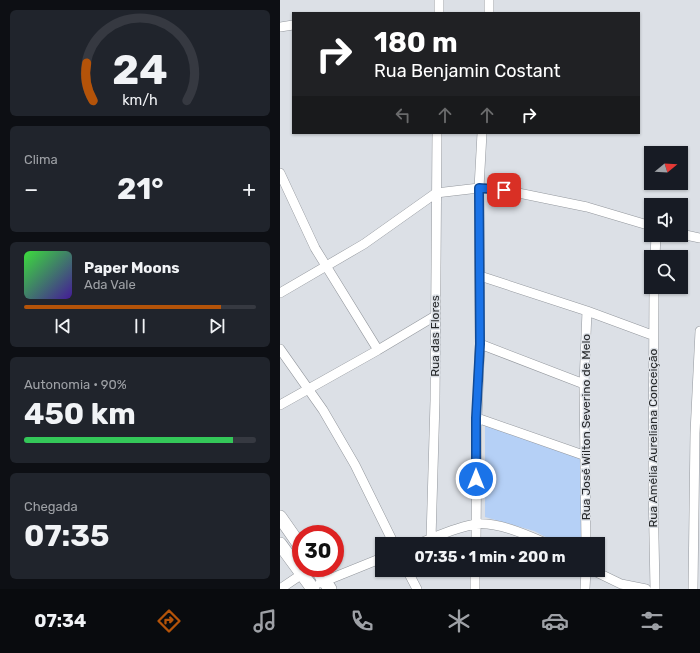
<!DOCTYPE html>
<html lang="pt">
<head>
<meta charset="utf-8">
<style>
  body { margin:0; font-family:Rubik,sans-serif; background:#20242c; color:#f1f3f6; height:100vh; display:flex; flex-direction:column; font-size:15px; white-space:nowrap }
  * { box-sizing:border-box; margin:0 }
  p { font-size:13px; color:#9ea1a6 }
  .icon { flex:none; width:22px; height:22px; fill:none; stroke:currentColor; stroke-width:2; stroke-linecap:round; stroke-linejoin:round }
  .map { position:relative; flex:1; overflow:hidden }
  .sheet { display:flex; flex-direction:column; gap:10px; padding:10px; background:#0d0f14; width:280px }
  .sheet>* { flex:none }
  .guide { position:absolute; left:12px; top:12px; width:348px; height:122px; border-radius:0px; box-shadow:0 1px 3px #0004; background:#202124; color:#fff; overflow:hidden }
  .needle { width:26px; rotate:72deg }
  .tools { position:absolute; left:364px; top:146px; display:grid; gap:8px }
  .tools a { display:grid; place-items:center; width:44px; height:44px; border-radius:0px; background:#171b24; box-shadow:0 1px 3px #0004; font-size:20px }
  .speed { position:absolute; left:12px; top:525px; display:flex; gap:8px; font-size:20px; font-weight:700; text-align:center }
  .speed>* { display:grid; place-content:center; width:52px; height:52px; border-radius:50%; background:#171b24; box-shadow:0 1px 3px #0004; line-height:1 }
  .speed .limit { border:6px solid #d22; background:#fff; color:#111 }
  .pin { position:absolute; display:grid; place-items:center; width:34px; height:34px; color:#fff; margin:-17px; border-radius:8px; box-shadow:0 2px 6px #0006 }
  .me { position:absolute; width:44px; margin:-22px; rotate:0deg; stroke-linejoin:round; filter:drop-shadow(0 0 3px #0008) }
  .turn { display:flex; align-items:center; gap:14px; height:84px; padding:0 16px; font-size:18px }
  .turn .icon { width:52px; height:52px; stroke-width:2.5 }
  .turn b { display:block; font-size:28px; line-height:34px }
  .lanes { display:flex; align-items:center; height:38px; padding:0 16px; background:#0003; justify-content:center; gap:20px; direction:ltr }
  .lanes .off { opacity:.35 }
  .big { font-size:30px; font-weight:700; line-height:1.1 }
  .sheet .widget { flex:1; display:flex; flex-direction:column; justify-content:center; gap:6px; min-width:0; padding:0 14px; border-radius:6px; background:#20242c }
  .sheet .dial { align-items:center; gap:0 }
  .dial svg { height:104px; overflow:visible; fill:none; stroke:#363941; stroke-width:7; stroke-linecap:round; text-anchor:middle }
  .dial text { fill:#f1f3f6; stroke:none }
  .song { display:flex; align-items:center; gap:12px }
  .cover { width:48px; height:48px; border-radius:6px; background:linear-gradient(135deg,hsl(120 70% 55%),hsl(260 70% 35%)) }
  .played { height:4px; border-radius:2px; background:linear-gradient(90deg,#b45309 85%,#363941 85%) }
  .keys { display:flex; justify-content:space-around; direction:ltr }
  .heat { display:flex; justify-content:space-between; align-items:center; font-size:22px; direction:ltr }
  .charge { height:6px; border-radius:3px; background:linear-gradient(90deg,#34c759 90%,#363941 0) }
  .trip { position:absolute; left:95px; top:537px; width:230px; height:40px; border-radius:0px; background:#171b24; box-shadow:0 1px 3px #0004; font-weight:700; line-height:40px; text-align:center }
  .menu { display:flex; height:64px; justify-content:space-around; align-items:center; background:#090b0e; color:#9ea1a6 }
  .menu .icon { width:28px; height:28px }
  .menu .active { color:#b45309 }
  .menu b { font-size:18px; color:#f1f3f6 }
  main { display:flex; flex:1; min-height:0 }
  .map>svg:first-child { display:block }
  .green { fill:#b5d0f6 }
  .lines { fill:none; stroke-linecap:round; stroke-linejoin:round }
  .minor-casing { stroke:#93979d; stroke-width:10 }
  .secondary-casing { stroke:#93979d; stroke-width:14 }
  .minor { stroke:#fff; stroke-width:9 }
  .secondary { stroke:#fff; stroke-width:13 }
  .route-casing { stroke:#114b97; stroke-width:10 }
  .route { stroke:#1a73e8; stroke-width:7 }
  .labels { text-anchor:middle; stroke-width:3; stroke-linejoin:round; paint-order:stroke }
  .street-label { font-size:12px; fill:#26282a; stroke:#dce0e6 }
</style>
</head>
<body>
<main>
<section class="sheet">
<div class="widget dial"><svg viewBox="0 0 100 80">
<path d="M14 69A42 42 0 1 1 86 69"/>
<path d="M14 69A42 42 0 0 1 9 40" stroke="#b45309"/>
<text x="50" y="56" font-size="32" font-weight="700">24</text>
<text x="50" y="72" font-size="11">km/h</text>
</svg></div>
<div class="widget"><p>Clima</p>
<div class="heat"><a>−</a><b class="big">21°</b><a>+</a></div>
</div>
<div class="widget">
<div class="song"><i class="cover"></i><div><b>Paper Moons</b><p>Ada Vale</p></div></div>
<div class="played"></div>
<div class="keys"><svg class="icon" aria-label="previous" viewBox="0 0 24 24"><path d="M18 5L8 12l10 7zM5 5v14"/></svg><svg class="icon" aria-label="pause" viewBox="0 0 24 24"><path d="M8 5v14M16 5v14"/></svg><svg class="icon" aria-label="next" viewBox="0 0 24 24"><path d="M6 5l10 7-10 7zM19 5v14"/></svg></div>
</div>
<div class="widget"><p>Autonomia · 90%</p><b class="big">450 km</b><div class="charge"></div></div>
<div class="widget"><p>Chegada</p><b class="big">07:35</b></div>
</section>
<div class="map">
<svg width="420" height="589" viewBox="0 0 420 589">
  <rect width="100%" height="100%" fill="#dce0e6"/>
  <path class="green" d="M205 422 306 456 303 544H279L254 531 205 517Z"/>
  <g class="lines">
    <g class="minor-casing">
      <path id="minor" d="M159 13V0
        M209 13V0
        M0 27 13 25
        M0 173 35 248 98 350
        M401 234 420 238
        M375 257 376 235
        M200 276 307 311 372 335
        M374 287 373 486 375 589
        M0 293 84 244 156 193 199 188 224 190 307 207 371 226
        M200 344 304 384
        M0 349 43 410 75 465 114 544
        M0 405 98 350 155 316
        M197 418 306 456
        M151 539 155 401 157 133
        M137 544C156 537 176 527 196 524 219 522 247 535 268 544
        M196 544 197 418 200 344 199 188 202 133
        M306 544 304 384 307 311
        M127 570 137 589
        M312 570 341 584 366 589
        M40 583 102 558
        M0 589 31 568
        M195 589V570
        M305 589 306 570
        M413 589 415 433 420 331"/>
    </g>
    <g class="secondary-casing">
      <path id="secondary" d="M0 517 21 547
        M0 544 33 589
        M36 568 50 589"/>
    </g>
    <use href="#minor" class="minor"/>
    <use href="#secondary" class="secondary"/>
  </g>
  <g class="lines">
    <g class="route-casing">
      <path id="route" d="M196 479V418L200 344 199 188 224 190"/>
    </g>
    <use href="#route" class="route"/>
  </g>
  <g class="labels">
    <g class="street-label">
      <text transform="translate(155 336) rotate(-90)" y="4">Rua das Flores</text>
      <text transform="translate(306 427) rotate(-90)" y="4">Rua José Wilton Severino de Melo</text>
      <text transform="translate(373 438) rotate(-90)" y="4">Rua Amélia Aureliana Conceição</text>
    </g>
  </g>
</svg>
<div class="tools">
<a><svg class="needle" viewBox="-14 -14 28 28"><path d="M0-13l5 13h-10z" fill="#e53935"/><path d="M0 13l5-13h-10z" fill="#9ea1a6"/></svg></a>
<a><svg class="icon" aria-label="sound" viewBox="0 0 24 24"><path d="M4 9h4l5-4v14l-5-4H4zM17 9q2 3 0 6"/></svg></a>
<a><svg class="icon" aria-label="search" viewBox="0 0 24 24"><circle cx="10" cy="10" r="6"/><path d="M15 15l6 6"/></svg></a>
</div>
<div class="speed"><div class="limit">30</div></div>
<div class="pin" style="left:224px;top:190px;background:#d93025"><svg class="icon" aria-label="arrive" viewBox="0 0 24 24"><path d="M6 21V4h12l-3 4 3 4H6"/></svg></div>
<svg class="me" style="left:196px;top:479px" viewBox="-20 -20 40 40"><circle r="17" fill="#1a73e8" stroke="#fff" stroke-width="3"/><path d="M0-11L8 9 0 5-8 9z" fill="#fff"/></svg>
<div class="trip">07:35 · 1 min · 200 m</div>
<div class="guide">
<div class="turn"><svg class="icon" aria-label="right" viewBox="0 0 24 24"><path d="M7 20v-9h11M14 6l5 5-5 5"/></svg><div><b>180 m</b>Rua Benjamin Costant</div></div>
<div class="lanes"><svg class="icon off" aria-label="left" viewBox="0 0 24 24"><path d="M17 20v-9H6M10 6l-5 5 5 5"/></svg><svg class="icon off" aria-label="ahead" viewBox="0 0 24 24"><path d="M12 20V5M6 11l6-6 6 6"/></svg><svg class="icon off" aria-label="ahead" viewBox="0 0 24 24"><path d="M12 20V5M6 11l6-6 6 6"/></svg><svg class="icon" aria-label="right" viewBox="0 0 24 24"><path d="M7 20v-9h11M14 6l5 5-5 5"/></svg></div>
</div>
</div>
</main>
<nav class="menu">
<b>07:34</b>
<svg class="icon active" aria-label="directions" viewBox="0 0 24 24"><path d="M12 3l9 9-9 9-9-9zM9 14v-3h6M13 9l2 2-2 2"/></svg>
<svg class="icon" aria-label="music" viewBox="0 0 24 24"><path d="M9 18V5l10-2v13"/><circle cx="6" cy="18" r="3"/><circle cx="16" cy="16" r="3"/></svg>
<svg class="icon" aria-label="phone" viewBox="0 0 24 24"><path d="M5 4h4l2 5-3 2q2 4 5 5l2-3 5 2v4C11 20 4 13 5 4z"/></svg>
<svg class="icon" aria-label="climate" viewBox="0 0 24 24"><path d="M12 3v18M4 7l16 10M4 17L20 7"/></svg>
<svg class="icon" aria-label="car" viewBox="0 0 24 24"><path d="M5 17H2v-5l4-1 3-4h7l3 4 3 1v5h-3M9 17h6M6 11h13"/><circle cx="7" cy="17" r="2"/><circle cx="17" cy="17" r="2"/></svg>
<svg class="icon" aria-label="filters" viewBox="0 0 24 24"><path d="M4 7h16M4 17h16"/><circle cx="9" cy="7" r="2"/><circle cx="15" cy="17" r="2"/></svg>
</nav>
</body>
</html>
